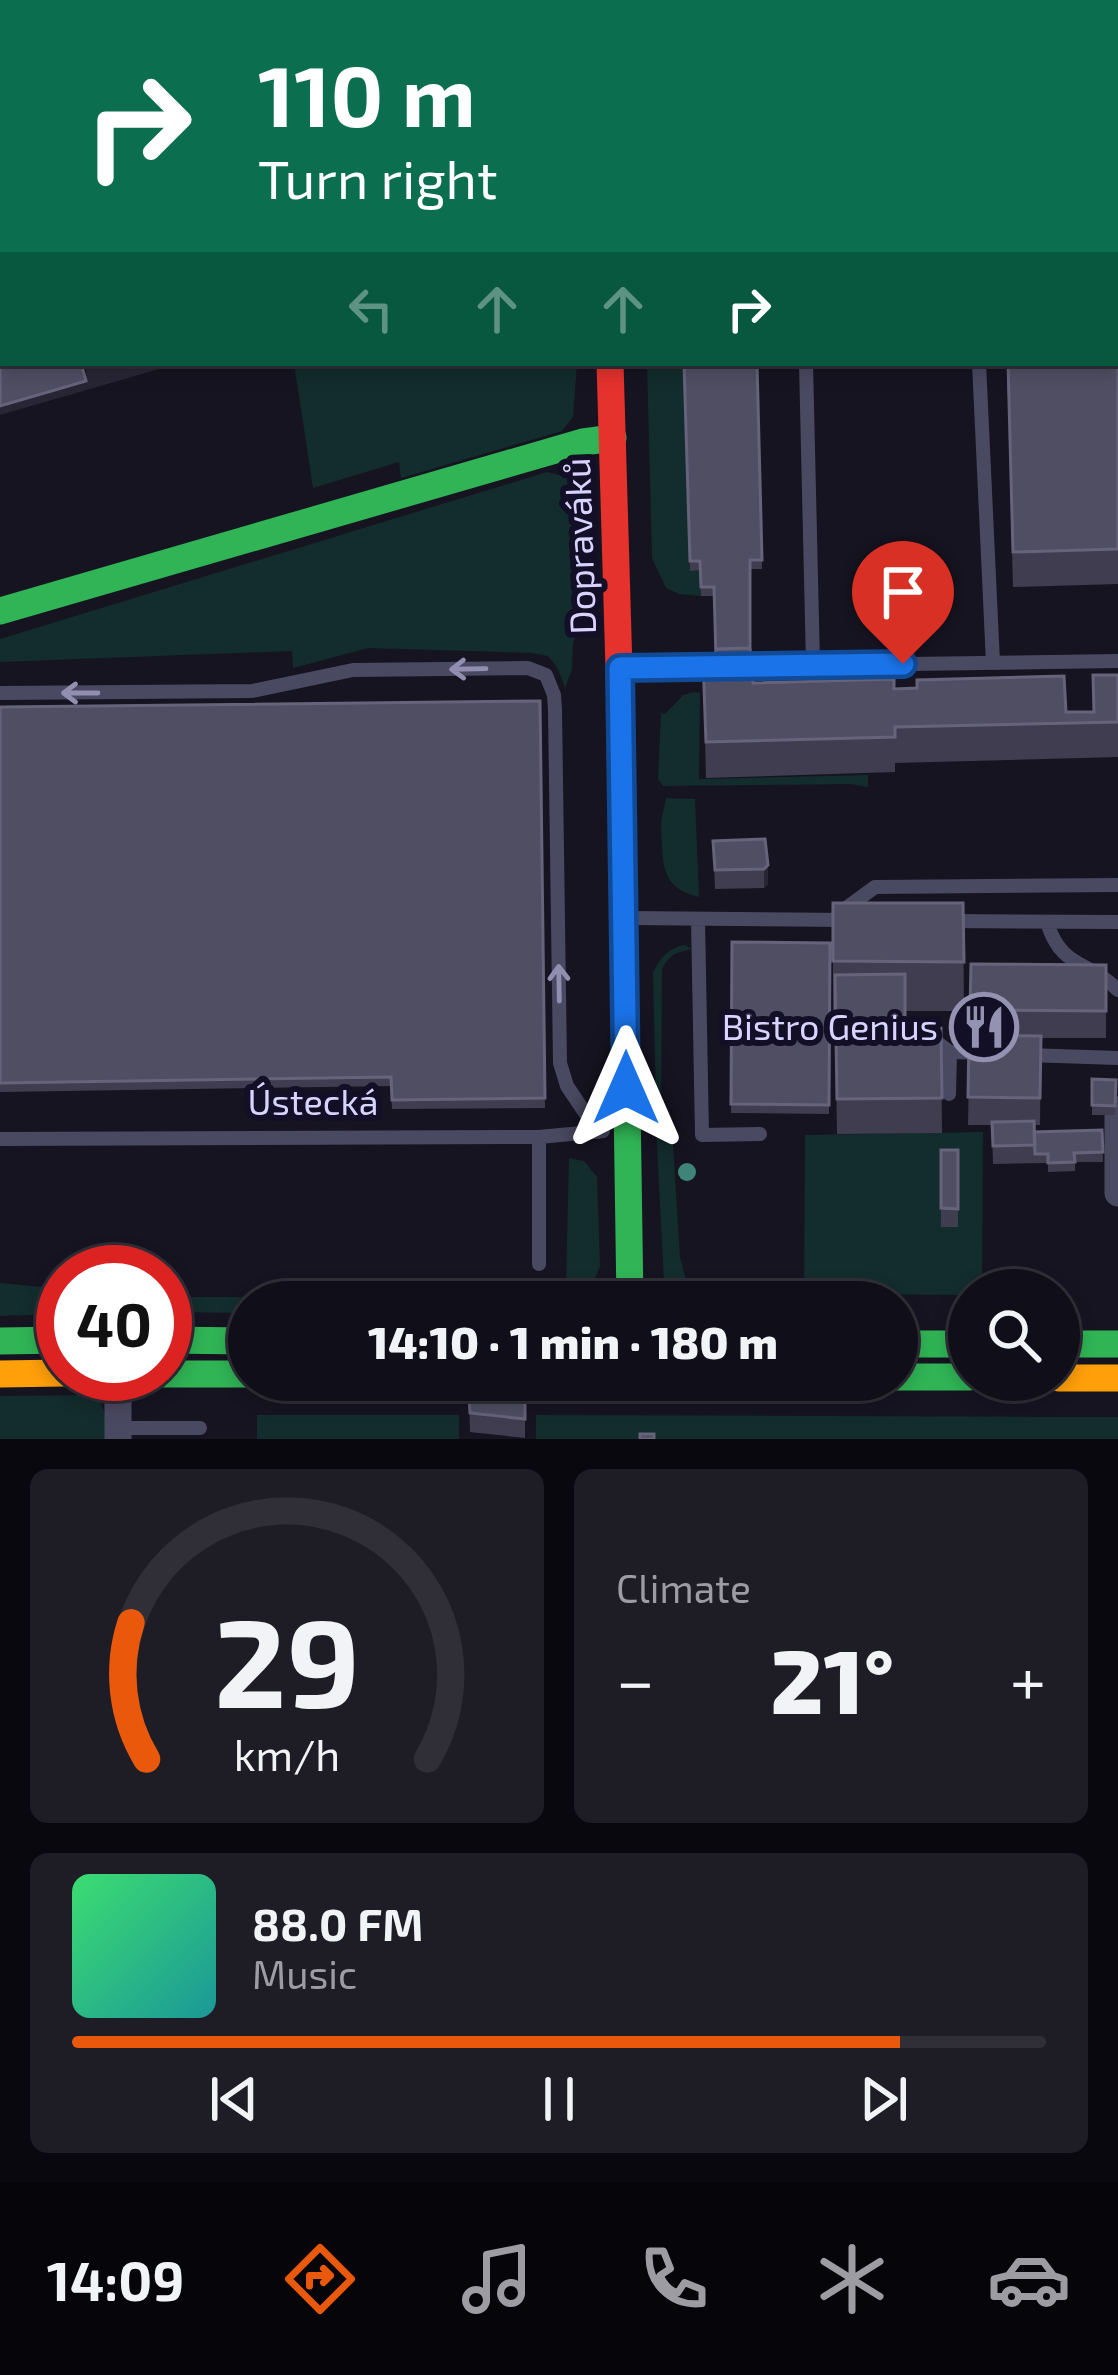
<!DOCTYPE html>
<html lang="en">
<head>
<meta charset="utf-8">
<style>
  body { margin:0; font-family:"Exo 2",sans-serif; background:#1e1d26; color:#f1f3f6; height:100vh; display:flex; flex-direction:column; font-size:45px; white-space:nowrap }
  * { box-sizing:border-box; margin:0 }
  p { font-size:39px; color:#9c9ca2 }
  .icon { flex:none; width:66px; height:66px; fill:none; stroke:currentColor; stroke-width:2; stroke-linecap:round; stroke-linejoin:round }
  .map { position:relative; height:1439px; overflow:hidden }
  .panel { display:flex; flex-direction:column; gap:30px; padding:30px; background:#09080e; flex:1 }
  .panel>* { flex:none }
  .hud { position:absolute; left:0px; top:0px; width:1119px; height:366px; box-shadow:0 6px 18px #0003,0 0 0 3px #302f38; background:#0b6e4f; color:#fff; overflow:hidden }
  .tools { position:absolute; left:948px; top:1269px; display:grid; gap:24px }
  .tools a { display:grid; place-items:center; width:132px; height:132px; border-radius:50%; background:#100f19; box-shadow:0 6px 18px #0003,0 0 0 3px #302f38; font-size:60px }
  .speed { position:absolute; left:36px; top:1245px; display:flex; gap:24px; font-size:60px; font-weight:700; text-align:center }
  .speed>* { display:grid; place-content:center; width:156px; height:156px; border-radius:50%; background:#100f19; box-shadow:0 6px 18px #0003,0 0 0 3px #302f38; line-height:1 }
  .speed .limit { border:18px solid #d22; background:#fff; color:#111 }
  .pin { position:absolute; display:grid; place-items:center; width:102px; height:102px; color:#fff; margin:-123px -51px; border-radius:50% 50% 50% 0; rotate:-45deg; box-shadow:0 0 12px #0007 }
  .pin .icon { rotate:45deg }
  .me { position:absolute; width:132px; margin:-66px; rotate:0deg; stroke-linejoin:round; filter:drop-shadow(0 0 9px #0008) }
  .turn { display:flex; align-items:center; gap:42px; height:252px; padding:0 60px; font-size:54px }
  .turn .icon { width:156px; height:156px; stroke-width:2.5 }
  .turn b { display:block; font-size:84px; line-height:102px }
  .lanes { display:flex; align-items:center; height:114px; padding:0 60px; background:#0003; justify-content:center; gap:60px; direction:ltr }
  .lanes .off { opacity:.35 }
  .big { font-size:90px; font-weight:800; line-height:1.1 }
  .panel .tile { flex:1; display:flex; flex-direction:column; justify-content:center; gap:18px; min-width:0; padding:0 42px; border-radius:18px; background:#1e1d26 }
  .panel .dial { align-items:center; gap:0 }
  .dial svg { height:312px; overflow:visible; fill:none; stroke:#302f38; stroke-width:7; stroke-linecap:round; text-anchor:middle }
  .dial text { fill:#f1f3f6; stroke:none }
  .song { display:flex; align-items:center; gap:36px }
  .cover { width:144px; height:144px; border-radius:18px; background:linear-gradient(135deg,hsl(140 70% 55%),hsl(180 70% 35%)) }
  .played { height:12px; border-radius:6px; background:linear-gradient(90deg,#ea580c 85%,#302f38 85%) }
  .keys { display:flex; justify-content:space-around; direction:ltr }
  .heat { display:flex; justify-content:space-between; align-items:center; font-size:66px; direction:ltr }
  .panel .tiles { flex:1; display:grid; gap:30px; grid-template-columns:1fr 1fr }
  .tile:last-child { grid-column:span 2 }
  .trip { position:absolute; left:228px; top:1281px; width:690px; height:120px; border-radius:60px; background:#100f19; box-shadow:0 6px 18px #0003,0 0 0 3px #302f38; font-weight:800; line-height:120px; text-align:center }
  .tab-bar { display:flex; height:192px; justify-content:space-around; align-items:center; background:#06060a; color:#9c9ca2 }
  .tab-bar .icon { width:84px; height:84px }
  .tab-bar .current { color:#ea580c }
  .tab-bar b { font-size:54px; color:#f1f3f6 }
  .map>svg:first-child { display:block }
  .green { fill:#132c2d }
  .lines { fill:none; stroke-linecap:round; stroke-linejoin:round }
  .lane { stroke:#4a4962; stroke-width:14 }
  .street { stroke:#4a4962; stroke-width:27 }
  .fast { stroke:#30b455; stroke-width:27 }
  .slow { stroke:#ff9f0a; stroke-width:27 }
  .jam { stroke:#e5322d; stroke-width:27 }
  .tree { fill:#3e8478 }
  .wall { fill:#403d50 }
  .shaded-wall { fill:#282635 }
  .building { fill:#504e63; stroke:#66637b; stroke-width:3 }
  .oneway { stroke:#928eb0 }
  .route-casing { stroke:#114b97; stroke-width:30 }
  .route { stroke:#1a73e8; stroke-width:21 }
  .labels { text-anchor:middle; stroke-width:12; stroke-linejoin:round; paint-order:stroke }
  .street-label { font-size:36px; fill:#d9d4ff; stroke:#130f26 }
  .poi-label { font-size:36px; fill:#d9d4ff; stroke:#130f26; text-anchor:end }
</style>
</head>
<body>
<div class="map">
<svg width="1118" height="1439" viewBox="0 0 1118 1439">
  <rect width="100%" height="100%" fill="#161421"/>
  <path class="green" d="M294 363H577L573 417 562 431 401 478 399 462 313 488Z
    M647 363H684L690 570H700L701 596 679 594 666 588 652 558Z
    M547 472 567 477 577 489 582 618 573 643 572 669 565 688 558 669 548 656 531 653 368 648 293 668 292 651 0 662V639Z
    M694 692 700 693 699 779 868 775V787L850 784 663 786 658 779 661 713 665 714 683 695Z
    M666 798 695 799 699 897C670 890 663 875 662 847 662 838 660 826 662 817 663 811 665 805 666 798Z
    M684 945 693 949C676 952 670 954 662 969L661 1129 673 1145 680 1257 692 1302 678 1296 664 1282 657 1147 653 972C661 958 668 948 684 945Z
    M983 1132 982 1290H969V1295L804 1294 805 1135Z
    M569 1158 584 1161 597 1177 600 1266 588 1297 581 1302H249V1313L165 1312V1297H528L566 1285Z
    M0 1283 63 1289V1314L0 1316Z
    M97 1395 106 1416V1439H0V1396Z
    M257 1415H459V1439H257Z
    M536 1415 1118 1417V1439H536Z"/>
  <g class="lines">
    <path class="lane" d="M802 0V3
      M948 0V3
      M0 144H3
      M0 340 3 339
      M806 363 813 664
      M979 363 993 663
      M625 668 1118 661
      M0 693 252 691 353 670 528 668 546 675 554 695 555 710 560 1063 567 1086 598 1132
      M838 914 875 887 1118 885
      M629 918 847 920
      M698 919 702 1135 760 1134
      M947 921 1118 922
      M1047 922C1061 969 1088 960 1118 990
      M930 1037 950 1052 987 1053
      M1027 1055 1118 1058
      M949 1094 950 1052
      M539 1137V1264
      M0 1139 539 1137 603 1131
      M117 1428H200"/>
    <path class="street" d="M610 0V3
      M1118 1110V1193
      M118 1439V1374"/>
    <path class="fast" d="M0 35 3 14
      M0 611 583 442 613 438
      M622 771 630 1302
      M165 1340 249 1341
      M0 1341 63 1340
      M897 1344H969
      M1059 1344H1118
      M165 1374H249
      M897 1377H969"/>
    <path class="slow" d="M0 1374 63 1373
      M1059 1378H1118"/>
    <path class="jam" d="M610 363 622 771"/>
  </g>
  <circle class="tree" cx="687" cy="1172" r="9"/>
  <path class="wall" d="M103 0H212V3H104Z
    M848 0H919V3H848Z
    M975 0H1118V584L1013 587 1007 363 1116 3H975Z
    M684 363H757L762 569H750V648L753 683 894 689 1066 712H1093V675H1118V757L895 763V772L706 778 703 659 715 658 714 596H701L700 570 690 571Z
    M540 701 545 1108 392 1109 391 1086 0 1092V707Z
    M765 839 768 884 764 888 715 889 713 841Z
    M833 903H963L964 1011H905V1029L941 1028 942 1133 837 1134 835 1010H833Z
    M732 942 830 943 829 1114 731 1113Z
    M971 964 1106 965V1038H1041L1040 1125H1034L1035 1132 1102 1130 1103 1162H1075V1171L1048 1172V1163L993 1164 992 1125H968Z
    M1092 1079 1116 1080 1115 1115H1092Z
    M941 1150H958V1227H941Z
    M469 1397H525V1438L470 1432Z"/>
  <path class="shaded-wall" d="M86 363H180L0 415V406L86 381Z
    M768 865V884L764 888V869Z"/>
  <path class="building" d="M108 0H144L127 3H108Z
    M439 0H467V3H427Z
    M675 0H747V3H675Z
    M976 0H1118V549L1013 552 1008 363H1116V3H976Z
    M3 354V363H81L86 381 0 406V355Z
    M684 363H757L762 560H750V648L716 649V658L714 587H701L700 561H690Z
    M750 648 753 683 894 679V689L917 688V680L1064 676 1066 712H1094L1093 675H1118V722L895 727V737L706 742 703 659 716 658V649Z
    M540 701 545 1098 392 1100 391 1077 0 1083V707Z
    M765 839 768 865 764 869 715 870 713 841Z
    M833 903H963L964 962 833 961Z
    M732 942 830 943 829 1105 731 1104Z
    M971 964 1106 965V1011L970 1010Z
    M905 974V1029L941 1028 942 1098 837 1099 835 975Z
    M969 1035 1041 1036 1040 1098 968 1097Z
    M1092 1079 1116 1080 1115 1106 1092 1105Z
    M1034 1121 1035 1145 993 1146 992 1122Z
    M1102 1130 1103 1152 1074 1153 1075 1162 1048 1163V1154H1035L1034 1132Z
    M941 1150H958V1209L941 1208Z
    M469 1397H525V1419L470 1413Z
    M640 1434H654V1439H640Z"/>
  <defs><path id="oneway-shaft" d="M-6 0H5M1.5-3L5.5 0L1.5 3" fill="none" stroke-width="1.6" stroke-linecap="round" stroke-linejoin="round" transform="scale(3)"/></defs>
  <g class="oneway">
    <use href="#oneway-shaft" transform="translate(468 669) rotate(179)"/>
    <use href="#oneway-shaft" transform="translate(80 693) rotate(180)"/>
    <use href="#oneway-shaft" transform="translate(559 983) rotate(-91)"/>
  </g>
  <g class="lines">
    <g class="route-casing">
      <path id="route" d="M626 1088 620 668 903 664"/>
    </g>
    <use href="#route" class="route"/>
  </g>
  <defs>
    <g id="restaurant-ring" transform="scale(3.45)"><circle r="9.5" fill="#130f26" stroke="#9591b1" stroke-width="1.5"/><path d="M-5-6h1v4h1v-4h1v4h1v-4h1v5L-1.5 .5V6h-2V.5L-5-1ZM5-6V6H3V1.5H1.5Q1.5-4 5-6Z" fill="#9591b1"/></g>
  </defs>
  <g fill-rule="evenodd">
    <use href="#restaurant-ring" x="984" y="1027"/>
  </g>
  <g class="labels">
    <g class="street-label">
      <text transform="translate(580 546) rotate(-92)" y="13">Dopraváků</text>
      <text x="313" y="1115">Ústecká</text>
    </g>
    <g class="poi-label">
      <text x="938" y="1040">Bistro Genius</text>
    </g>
  </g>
</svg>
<div class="tools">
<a><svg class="icon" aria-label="search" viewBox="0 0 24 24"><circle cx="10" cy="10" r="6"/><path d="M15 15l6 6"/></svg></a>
</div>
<div class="speed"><div class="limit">40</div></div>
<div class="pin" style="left:903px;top:664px;background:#d93025"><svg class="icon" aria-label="arrive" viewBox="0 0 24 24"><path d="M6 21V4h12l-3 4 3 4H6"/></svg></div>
<svg class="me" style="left:626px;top:1088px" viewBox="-20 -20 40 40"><path d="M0-17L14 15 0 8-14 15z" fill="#1a73e8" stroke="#fff" stroke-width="4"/></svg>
<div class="trip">14:10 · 1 min · 180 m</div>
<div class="hud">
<div class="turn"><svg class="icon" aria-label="right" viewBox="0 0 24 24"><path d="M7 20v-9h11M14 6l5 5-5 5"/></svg><div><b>110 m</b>Turn right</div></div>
<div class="lanes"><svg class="icon off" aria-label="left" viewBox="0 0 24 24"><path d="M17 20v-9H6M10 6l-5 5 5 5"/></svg><svg class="icon off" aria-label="ahead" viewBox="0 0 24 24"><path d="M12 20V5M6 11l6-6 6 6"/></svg><svg class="icon off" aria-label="ahead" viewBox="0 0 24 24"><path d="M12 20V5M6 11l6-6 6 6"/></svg><svg class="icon" aria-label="right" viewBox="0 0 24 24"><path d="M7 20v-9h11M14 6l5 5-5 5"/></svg></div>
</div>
</div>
<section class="panel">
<div class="tiles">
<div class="tile dial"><svg viewBox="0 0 100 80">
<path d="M14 69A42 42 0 1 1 86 69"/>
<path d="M14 69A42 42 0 0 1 10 34" stroke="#ea580c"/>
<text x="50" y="56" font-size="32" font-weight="700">29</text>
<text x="50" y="72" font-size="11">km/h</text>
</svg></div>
<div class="tile"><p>Climate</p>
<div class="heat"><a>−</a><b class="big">21°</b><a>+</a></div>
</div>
<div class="tile">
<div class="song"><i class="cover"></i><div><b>88.0 FM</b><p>Music</p></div></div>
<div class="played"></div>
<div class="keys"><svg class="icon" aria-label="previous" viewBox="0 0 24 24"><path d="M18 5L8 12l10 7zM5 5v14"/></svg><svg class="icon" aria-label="pause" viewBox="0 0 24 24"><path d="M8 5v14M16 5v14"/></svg><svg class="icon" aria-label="next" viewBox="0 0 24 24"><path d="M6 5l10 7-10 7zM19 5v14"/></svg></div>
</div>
</div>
</section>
<nav class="tab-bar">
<b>14:09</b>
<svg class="icon current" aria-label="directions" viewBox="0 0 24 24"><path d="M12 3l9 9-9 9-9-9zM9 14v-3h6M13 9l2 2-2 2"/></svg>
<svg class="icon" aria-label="music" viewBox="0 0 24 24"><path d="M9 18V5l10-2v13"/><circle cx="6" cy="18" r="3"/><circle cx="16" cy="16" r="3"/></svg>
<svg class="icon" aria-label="phone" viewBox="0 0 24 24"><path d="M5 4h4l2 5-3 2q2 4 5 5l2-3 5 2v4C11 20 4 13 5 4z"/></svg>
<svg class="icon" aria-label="climate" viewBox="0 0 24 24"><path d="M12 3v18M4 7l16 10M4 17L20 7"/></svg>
<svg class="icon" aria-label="car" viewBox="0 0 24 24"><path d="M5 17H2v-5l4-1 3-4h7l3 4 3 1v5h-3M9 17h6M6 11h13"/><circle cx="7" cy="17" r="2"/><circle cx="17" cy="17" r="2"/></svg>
</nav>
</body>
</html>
